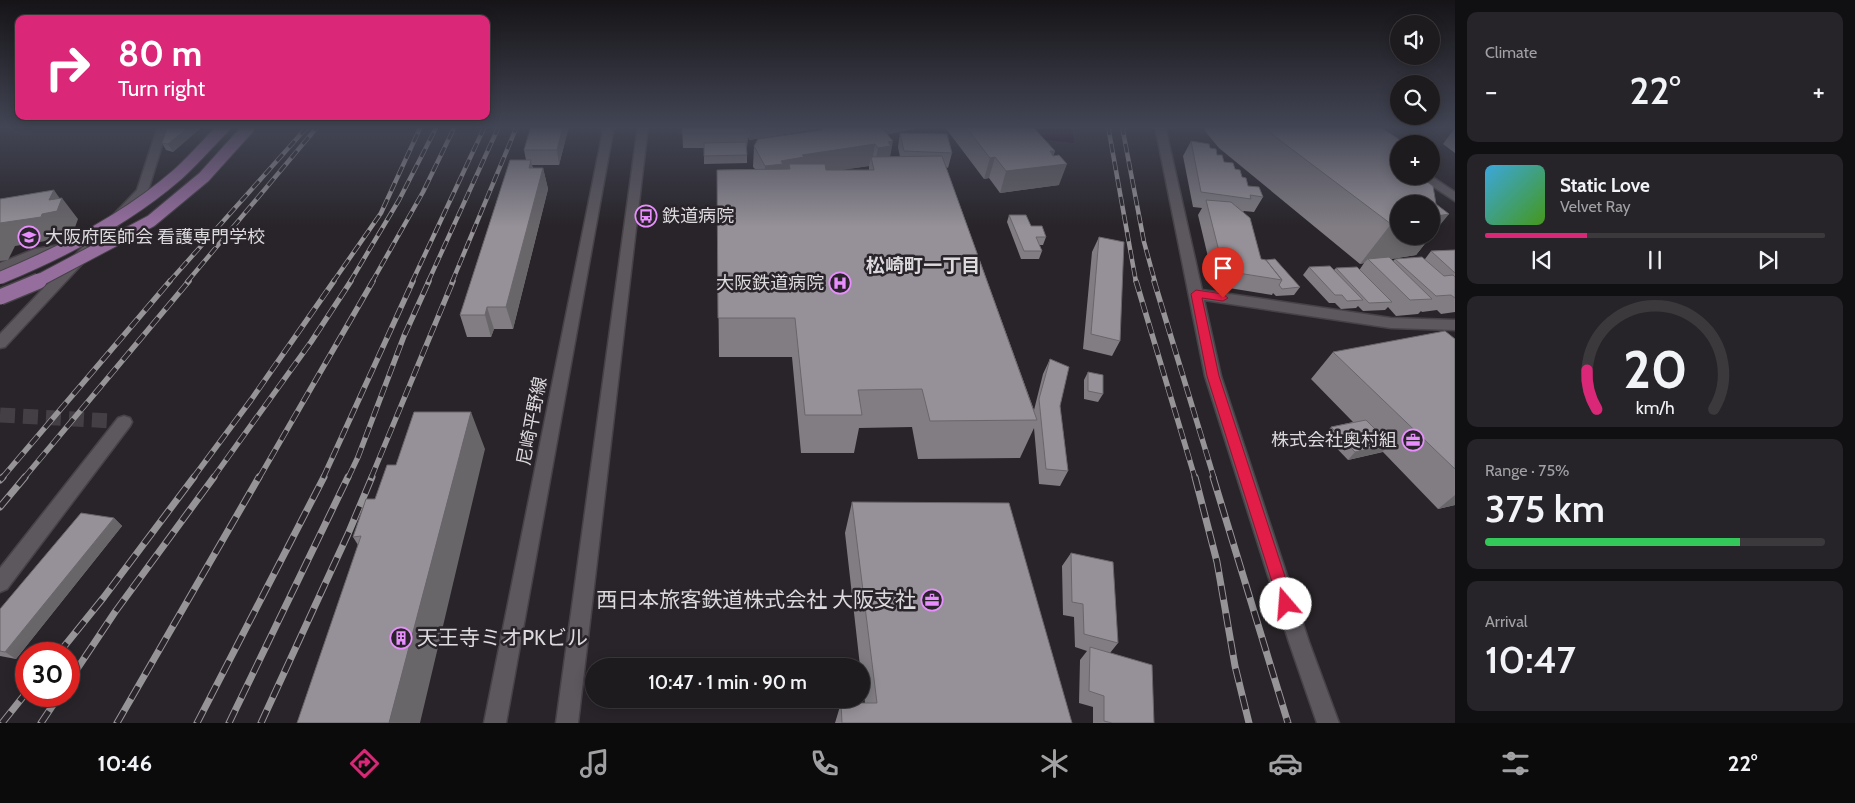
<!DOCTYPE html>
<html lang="en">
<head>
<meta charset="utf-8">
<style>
  body { margin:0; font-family:Cabin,"Noto Sans JP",sans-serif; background:#262428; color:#f1f3f6; height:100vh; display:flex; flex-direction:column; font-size:19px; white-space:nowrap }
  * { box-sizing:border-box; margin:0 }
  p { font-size:16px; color:#a1a1a4 }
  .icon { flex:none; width:28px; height:28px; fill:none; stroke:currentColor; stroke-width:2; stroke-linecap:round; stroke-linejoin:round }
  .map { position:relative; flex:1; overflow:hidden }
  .drawer { display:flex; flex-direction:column; gap:12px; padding:12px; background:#100f11; width:400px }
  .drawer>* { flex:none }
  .guide { position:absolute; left:15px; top:15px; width:475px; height:105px; border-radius:10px; box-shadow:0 2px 12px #0003,0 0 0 1px #3c393d; background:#db2777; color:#fff; overflow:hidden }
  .buttons { position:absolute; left:1390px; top:15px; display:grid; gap:10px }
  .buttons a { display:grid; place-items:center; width:50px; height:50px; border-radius:50%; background:#1e1b1f; box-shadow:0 2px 12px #0003,0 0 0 1px #3c393d; font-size:25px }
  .speed { position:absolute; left:15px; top:642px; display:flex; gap:10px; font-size:25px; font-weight:700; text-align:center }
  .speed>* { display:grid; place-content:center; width:65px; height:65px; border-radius:50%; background:#1e1b1f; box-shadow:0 2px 12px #0003,0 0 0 1px #3c393d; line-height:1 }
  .speed .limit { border:8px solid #d22; background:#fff; color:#111 }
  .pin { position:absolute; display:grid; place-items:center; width:42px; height:42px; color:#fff; margin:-51px -21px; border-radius:50% 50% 50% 0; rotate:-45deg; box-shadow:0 0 5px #0007 }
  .pin .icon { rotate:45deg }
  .me { position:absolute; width:55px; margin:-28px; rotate:342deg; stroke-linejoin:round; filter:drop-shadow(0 0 4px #0008) }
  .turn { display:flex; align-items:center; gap:18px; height:105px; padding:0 20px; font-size:22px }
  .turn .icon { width:65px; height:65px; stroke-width:2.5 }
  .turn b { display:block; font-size:35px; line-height:42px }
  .big { font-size:38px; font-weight:600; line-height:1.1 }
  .drawer .widget { flex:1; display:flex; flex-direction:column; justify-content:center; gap:8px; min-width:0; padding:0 18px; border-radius:10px; background:#262428 }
  .drawer .dial { align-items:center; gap:0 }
  .dial svg { height:130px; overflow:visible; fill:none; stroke:#3c393d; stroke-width:7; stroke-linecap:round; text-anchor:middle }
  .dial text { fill:#f1f3f6; stroke:none }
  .song { display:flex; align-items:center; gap:15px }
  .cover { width:60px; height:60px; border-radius:8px; background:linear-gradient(135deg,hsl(200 70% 55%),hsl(100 70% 35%)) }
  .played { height:5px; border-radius:2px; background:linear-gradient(90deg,#db2777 30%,#3c393d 30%) }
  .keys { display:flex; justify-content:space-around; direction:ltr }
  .heat { display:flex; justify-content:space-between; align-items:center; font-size:28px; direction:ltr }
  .charge { height:8px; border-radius:4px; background:linear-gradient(90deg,#34c759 75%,#3c393d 0) }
  .trip { position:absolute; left:585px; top:658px; width:285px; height:50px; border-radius:25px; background:#1e1b1f; box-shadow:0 2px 12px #0003,0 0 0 1px #3c393d; font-weight:600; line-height:50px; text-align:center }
  .menu { display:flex; height:80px; justify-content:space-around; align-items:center; background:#0c0b0c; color:#a1a1a4 }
  .menu .icon { width:35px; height:35px }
  .menu .current { color:#db2777 }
  .menu b { font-size:22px; color:#f1f3f6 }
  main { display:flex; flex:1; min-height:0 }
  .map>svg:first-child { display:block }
  .water { fill:#1e0026 }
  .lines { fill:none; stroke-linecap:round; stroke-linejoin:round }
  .minor-tunnel { stroke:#433f44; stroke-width:15; stroke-dasharray:15 8; stroke-linecap:butt }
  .minor-casing { stroke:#464247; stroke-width:3 }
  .tertiary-casing { stroke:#464247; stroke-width:3 }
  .minor { fill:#5d585e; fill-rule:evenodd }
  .tertiary { fill:#5d585e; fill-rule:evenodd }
  .rail-far2-casing { stroke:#979498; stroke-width:4.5 }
  .rail-far1-casing { stroke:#979498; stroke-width:5.5 }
  .rail-casing { stroke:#979498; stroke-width:7 }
  .rail-far2 { stroke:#282429; stroke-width:3; stroke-dasharray:9; stroke-linecap:butt }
  .rail-far1 { stroke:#282429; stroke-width:4; stroke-dasharray:11; stroke-linecap:butt }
  .rail { stroke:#282429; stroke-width:5; stroke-dasharray:14; stroke-linecap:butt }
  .primary-bridge-far1-casing { stroke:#464247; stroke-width:14; stroke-linecap:butt }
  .primary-bridge-casing { stroke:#464247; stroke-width:18; stroke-linecap:butt }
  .primary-bridge-far1 { stroke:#956e9e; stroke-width:12 }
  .primary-bridge { stroke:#956e9e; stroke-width:15 }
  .wall { fill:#817d83; fill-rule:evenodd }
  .shaded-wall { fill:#69666a }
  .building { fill:#969198; stroke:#69666a }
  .route { fill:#e11d48; stroke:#92132f }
  .labels { text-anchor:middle; stroke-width:5; stroke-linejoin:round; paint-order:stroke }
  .poi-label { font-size:18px; fill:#dddade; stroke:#282429; text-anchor:start }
  .street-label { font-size:18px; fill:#dddade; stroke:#282429 }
  .neighbourhood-label { font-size:19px; font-weight:bold; fill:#dddade; stroke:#282429 }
  .near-poi-label { font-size:21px; fill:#dddade; stroke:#282429; text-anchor:end }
</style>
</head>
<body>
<main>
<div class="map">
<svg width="1455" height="723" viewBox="0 0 1455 723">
  <rect width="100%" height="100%" fill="#282429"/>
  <path class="water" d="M1036 126H1072L1074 143 1037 139Z"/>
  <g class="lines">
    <path class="minor-tunnel" d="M0 415 113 421"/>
    <g class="minor-casing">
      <path id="minor" d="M158 126H168L147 194 5 347 0 348V334L137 190Z
        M1155 126H1165L1202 290 1391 318 1455 320V330L1391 328 1204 300 1221 376 1309 642 1339 723H1317L1289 642 1205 376Z
        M1417 176H1431L1455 192V201Z
        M65 244 70 245 71 248 70 251 43 256 0 272V263L35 249Z
        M124 416 130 418 132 422 130 426 7 589 0 592V568L118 418Z"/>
    </g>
    <g class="tertiary-casing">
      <path id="tertiary" d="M604 126H614L506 723H484Z
        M638 126H648L578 723H556Z"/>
    </g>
    <use href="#minor" class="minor"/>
    <use href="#tertiary" class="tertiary"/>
    <g class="rail-far2-casing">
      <path id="rail-far2" d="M1108 126 1136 282
        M1122 126 1144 242 1155 282
        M169 282 308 126
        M187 282 318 126
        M333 282 381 213 421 126
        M350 282 399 200 437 126
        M372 282 423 192 455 126
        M412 282 485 126
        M428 282 499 126
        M452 282 517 126"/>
    </g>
    <g class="rail-far1-casing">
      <path id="rail-far1" d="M1136 281 1195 478
        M1154 281 1214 478
        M2 478 170 281
        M24 478 189 281
        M193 478 251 400 334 281
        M213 478 311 342 351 281
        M259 478 373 281
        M323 478 413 281
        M348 478 358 457 404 336 429 281
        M371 478 453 281"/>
    </g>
    <g class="rail-casing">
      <path id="rail" d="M1195 477 1217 562 1235 666 1249 723
        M1213 477 1288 723
        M0 480 3 477
        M0 507 25 477
        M58 654 104 597 194 477
        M69 681 115 612 214 477
        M2 723 26 693
        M41 723 59 696
        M117 723 259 477
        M197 723 324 477
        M229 723 348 477
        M261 723 348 534 372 477"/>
    </g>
    <use href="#rail-far2" class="rail-far2"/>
    <use href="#rail-far1" class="rail-far1"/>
    <use href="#rail" class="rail"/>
    <g class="primary-bridge-far1-casing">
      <path id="primary-bridge-far1" d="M0 278C63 252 125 220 177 175 194 160 209 142 225 126
        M36 282 151 221 204 177 250 126"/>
    </g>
    <g class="primary-bridge-casing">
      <path id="primary-bridge" d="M0 297 39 281"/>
    </g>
    <use href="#primary-bridge-far1" class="primary-bridge-far1"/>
    <use href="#primary-bridge" class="primary-bridge"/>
  </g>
  <path class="wall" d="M168 126H203L173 152 166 150 162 143Z
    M569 126 559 165H532L533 168H543L548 189 513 329H494L491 337H467L460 315 526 160 524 150Z
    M682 126H917V128L887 134 890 157H900L898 147 900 133 952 153 948 168 946 167 1034 410 1043 374 1050 359 1060 406 1068 471 1060 486 1039 484 1034 428 1020 458 918 459 912 427 859 428 854 453H801L792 357H719L717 170 755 169 753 167 754 146 822 130V128L749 140 748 137 747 148V163L704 164V148H683ZM869 166V170H839Z
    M944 126H1032L1055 151 1053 156 1059 185 1000 193 989 178 984 179Z
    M1206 126H1379L1425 180 1399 236H1431L1416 255 1391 259 1393 261 1395 259H1425L1431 251 1455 250V312L1441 314 1437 310 1422 312 1421 311 1418 314 1396 316 1388 307 1385 310 1363 311 1358 306 1356 308 1341 309 1335 303H1329L1303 275 1309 267 1334 270 1336 268 1360 269 1364 263 1360 264 1219 148 1204 130Z
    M1396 126H1455V128H1398Z
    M1454 129H1455V153L1443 144Z
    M1191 141 1210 148 1224 162 1235 169 1248 186 1263 197 1254 212 1244 211 1243 212 1261 259 1300 287 1294 295 1276 296 1273 293 1272 295 1229 288 1227 283 1214 282 1198 215 1202 208 1193 207 1183 156Z
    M1009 215 1046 237 1043 245H1039L1042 251 1039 259H1021L1007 222Z
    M1099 237 1120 341 1112 356 1083 349 1092 252Z
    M1455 339V505L1438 509 1383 452 1348 460 1324 435 1331 427 1353 422 1311 379 1333 352Z
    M1088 372 1103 394 1098 402 1084 399V380Z
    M485 449 358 545 353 537 396 465Z
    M852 502 1072 723H835L841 703H865L861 674V666H860L845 533Z
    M114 518 122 526 16 659 0 656V609Z
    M1071 553 1118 643 1110 653 1154 723H1093V707L1079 703 1080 660 1087 651 1075 647 1074 617 1063 615 1062 566Z"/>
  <path class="shaded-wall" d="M190 126H203L173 152 168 144Z
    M563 126H569L559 165 557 150Z
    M750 126H836L749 140Z
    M883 126H917V128L881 136Z
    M893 141 889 163 874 169 878 148 888 142Z
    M875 144 872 162 871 157 869 166 802 176 790 169 789 164 788 181 764 188 765 166 802 155Z
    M1050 151H1055L1050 166 1067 164 1059 185 1000 193 1006 171Z
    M995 157 989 178 984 179 990 158Z
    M531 160 535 181 529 168Z
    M1437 164 1431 172V165Z
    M543 168 548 189 513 329 506 307Z
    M1403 176H1428L1407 204Z
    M54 190 61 200 62 198 78 219 73 233 59 236 58 239 15 246 8 260 0 261V223L49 200Z
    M1449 214 1431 236V217Z
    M1399 222V236H1431L1416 255 1372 262 1368 259 1364 263 1360 264 1391 224Z
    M487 307 494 329 491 337 485 315Z
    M471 412 485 449 420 723H389Z
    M1390 444 1382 452 1348 460 1355 452Z
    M1455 495V505L1438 509Z
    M114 518 122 526 16 659 5 652Z"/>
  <path class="building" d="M168 126H190L168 144 162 143Z
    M531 126H563L557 150H524Z
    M682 126H740L748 133H682Z
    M822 126H880L893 141 888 142 891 146 878 148 875 144 802 155 804 157 781 161 783 164 765 166 754 146 758 139 822 130Z
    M965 126H1032L1055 151H1050L1053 156 1059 155 1067 164 1006 171 995 157 990 158Z
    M1261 126H1379L1406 144H1399V176H1419L1433 186 1436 204 1449 214 1431 217V204H1399V222L1391 224Z
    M900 133 947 134 952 153 904 151Z
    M1191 141 1209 144 1210 148 1216 149 1217 155H1222L1224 162 1233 163 1235 169 1240 170 1242 177 1246 178 1248 186 1259 187 1263 197 1250 195 1251 199 1201 192Z
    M746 142 747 155 704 156V143Z
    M942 156 1037 420 930 421 922 389 858 390 862 415H805L795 318H718L717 170 790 169 789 164H825L826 170H874L871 157Z
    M510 160H531L529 168H543L506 307H487L485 315H460Z
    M1431 161 1437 164 1431 165Z
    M54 190 49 200 62 198 57 211 42 214 41 217 0 223V199Z
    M1206 200 1231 202 1250 218 1261 259 1266 260 1282 280 1238 273 1237 268 1223 267Z
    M1009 215H1026L1031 226H1042L1046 237H1036L1042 251H1024Z
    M1099 237 1124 242 1120 341 1091 334Z
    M1455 250V273L1431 251Z
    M1389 257 1432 299 1410 300 1368 259Z
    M1422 257 1444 276 1453 275 1455 277V298L1451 295 1436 296 1395 259Z
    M1275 259 1300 287 1282 289 1279 285 1282 280 1266 260Z
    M1330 266 1363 300 1347 301 1342 295H1335L1309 267Z
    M1357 267 1392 302 1369 303 1336 268Z
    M1445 331 1455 339V469L1333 352Z
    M1050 359 1069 367 1060 406 1068 471 1046 469 1039 399Z
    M1088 372 1103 375V394L1088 391Z
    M414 412H471L389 723H297L361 536 353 537 366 499H375L387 465H396Z
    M1366 420 1390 444 1355 452 1331 427Z
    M852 502 1009 503 1072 723H842L841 703H877Z
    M81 513 114 518 5 652 0 651V609Z
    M1071 553 1113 562 1118 643 1084 634 1083 604 1072 602Z
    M1090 647 1152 665 1154 723H1112L1104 721V696L1089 691Z"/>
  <linearGradient id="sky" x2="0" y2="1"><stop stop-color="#161417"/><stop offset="0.56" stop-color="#424554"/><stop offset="1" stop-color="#424554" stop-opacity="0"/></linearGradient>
  <rect width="1455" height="227" fill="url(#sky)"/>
  <path class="route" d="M1196 290 1223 294 1228 298 1223 301 1202 298 1219 376 1294 604 1292 609 1286 611 1281 609 1279 604 1207 376 1191 294Z"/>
  <defs>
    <g id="bus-ring" transform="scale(1.125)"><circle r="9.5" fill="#282429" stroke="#e98efe" stroke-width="1.5"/><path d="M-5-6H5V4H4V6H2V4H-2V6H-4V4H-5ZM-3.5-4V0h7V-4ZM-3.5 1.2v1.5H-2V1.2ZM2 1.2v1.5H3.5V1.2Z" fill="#e98efe"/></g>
    <g id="university-ring" transform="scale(1.125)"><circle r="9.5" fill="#282429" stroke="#e98efe" stroke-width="1.5"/><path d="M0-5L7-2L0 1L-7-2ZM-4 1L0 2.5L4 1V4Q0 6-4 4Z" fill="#e98efe"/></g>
    <g id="hospital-ring" transform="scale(1.125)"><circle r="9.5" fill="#282429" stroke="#e98efe" stroke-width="1.5"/><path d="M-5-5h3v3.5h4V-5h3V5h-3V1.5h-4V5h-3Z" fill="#e98efe"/></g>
    <g id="office-ring" transform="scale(1.125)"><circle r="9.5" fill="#282429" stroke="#e98efe" stroke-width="1.5"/><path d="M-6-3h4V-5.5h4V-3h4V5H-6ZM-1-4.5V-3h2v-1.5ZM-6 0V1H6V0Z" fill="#e98efe"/></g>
    <g id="building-ring" transform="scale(1.125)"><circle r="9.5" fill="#282429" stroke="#e98efe" stroke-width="1.5"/><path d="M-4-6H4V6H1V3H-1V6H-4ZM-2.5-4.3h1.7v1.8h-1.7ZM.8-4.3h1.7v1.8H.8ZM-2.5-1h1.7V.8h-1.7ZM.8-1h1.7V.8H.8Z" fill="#e98efe"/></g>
  </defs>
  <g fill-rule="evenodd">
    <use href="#bus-ring" x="646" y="216"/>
    <use href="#university-ring" x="29" y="237"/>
    <use href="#hospital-ring" x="840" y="283"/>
    <use href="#office-ring" x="1413" y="440"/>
    <use href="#office-ring" x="932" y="600"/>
    <use href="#building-ring" x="401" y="638"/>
  </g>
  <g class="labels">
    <g class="poi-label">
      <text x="662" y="222">鉄道病院</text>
      <text x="45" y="243">大阪府医師会 看護専門学校</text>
      <text x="824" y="289" text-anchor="end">大阪鉄道病院</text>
      <text x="1397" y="446" text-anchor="end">株式会社奥村組</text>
    </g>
    <g class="street-label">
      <text transform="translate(532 421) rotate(-79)" y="6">尼崎平野線</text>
    </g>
    <g class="neighbourhood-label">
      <text x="923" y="272">松崎町一丁目</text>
    </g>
    <g class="near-poi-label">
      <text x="916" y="607">西日本旅客鉄道株式会社 大阪支社</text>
      <text x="417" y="645" text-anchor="start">天王寺ミオPKビル</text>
    </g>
  </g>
</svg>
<div class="buttons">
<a><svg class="icon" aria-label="sound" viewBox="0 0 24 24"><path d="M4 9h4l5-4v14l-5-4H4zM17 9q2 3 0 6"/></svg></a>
<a><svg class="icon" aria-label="search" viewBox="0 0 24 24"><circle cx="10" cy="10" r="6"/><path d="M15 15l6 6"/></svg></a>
<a>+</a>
<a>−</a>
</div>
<div class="speed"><div class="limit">30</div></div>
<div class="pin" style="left:1223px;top:298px;background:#d93025"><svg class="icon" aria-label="arrive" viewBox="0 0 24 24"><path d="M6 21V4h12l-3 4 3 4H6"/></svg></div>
<svg class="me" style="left:1286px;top:604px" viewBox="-20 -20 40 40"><circle r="19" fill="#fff"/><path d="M0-13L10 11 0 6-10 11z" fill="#e11d48"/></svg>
<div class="trip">10:47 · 1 min · 90 m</div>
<div class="guide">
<div class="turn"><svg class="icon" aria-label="right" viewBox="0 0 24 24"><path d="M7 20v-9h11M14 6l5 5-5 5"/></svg><div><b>80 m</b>Turn right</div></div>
</div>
</div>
<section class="drawer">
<div class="widget"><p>Climate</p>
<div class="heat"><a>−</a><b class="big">22°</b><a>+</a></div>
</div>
<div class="widget">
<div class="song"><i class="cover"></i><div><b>Static Love</b><p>Velvet Ray</p></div></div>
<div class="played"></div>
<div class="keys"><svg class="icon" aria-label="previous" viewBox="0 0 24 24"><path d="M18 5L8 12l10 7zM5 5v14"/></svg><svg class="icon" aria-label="pause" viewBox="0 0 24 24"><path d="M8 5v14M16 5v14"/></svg><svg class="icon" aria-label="next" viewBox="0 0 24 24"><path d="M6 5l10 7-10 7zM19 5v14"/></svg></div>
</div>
<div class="widget dial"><svg viewBox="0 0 100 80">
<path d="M14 69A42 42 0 1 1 86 69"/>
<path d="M14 69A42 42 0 0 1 8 45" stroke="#db2777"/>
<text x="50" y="56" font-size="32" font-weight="700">20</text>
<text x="50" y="72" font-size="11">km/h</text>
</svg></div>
<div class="widget"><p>Range · 75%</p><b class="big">375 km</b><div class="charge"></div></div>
<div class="widget"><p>Arrival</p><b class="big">10:47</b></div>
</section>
</main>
<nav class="menu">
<b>10:46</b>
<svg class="icon current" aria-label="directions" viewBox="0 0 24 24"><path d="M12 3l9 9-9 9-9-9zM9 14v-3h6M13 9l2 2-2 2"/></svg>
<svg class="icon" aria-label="music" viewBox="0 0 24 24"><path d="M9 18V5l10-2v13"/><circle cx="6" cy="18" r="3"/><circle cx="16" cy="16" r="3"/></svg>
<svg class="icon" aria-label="phone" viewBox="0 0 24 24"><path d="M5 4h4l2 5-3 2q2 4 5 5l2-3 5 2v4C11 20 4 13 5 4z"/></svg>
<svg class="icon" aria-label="climate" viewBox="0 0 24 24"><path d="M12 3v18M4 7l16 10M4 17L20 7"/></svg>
<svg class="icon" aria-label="car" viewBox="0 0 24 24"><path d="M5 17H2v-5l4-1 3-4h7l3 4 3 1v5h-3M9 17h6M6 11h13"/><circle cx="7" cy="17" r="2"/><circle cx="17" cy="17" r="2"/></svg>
<svg class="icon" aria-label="filters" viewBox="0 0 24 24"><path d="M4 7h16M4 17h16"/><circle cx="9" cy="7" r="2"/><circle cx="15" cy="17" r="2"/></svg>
<b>22°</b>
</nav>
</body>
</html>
